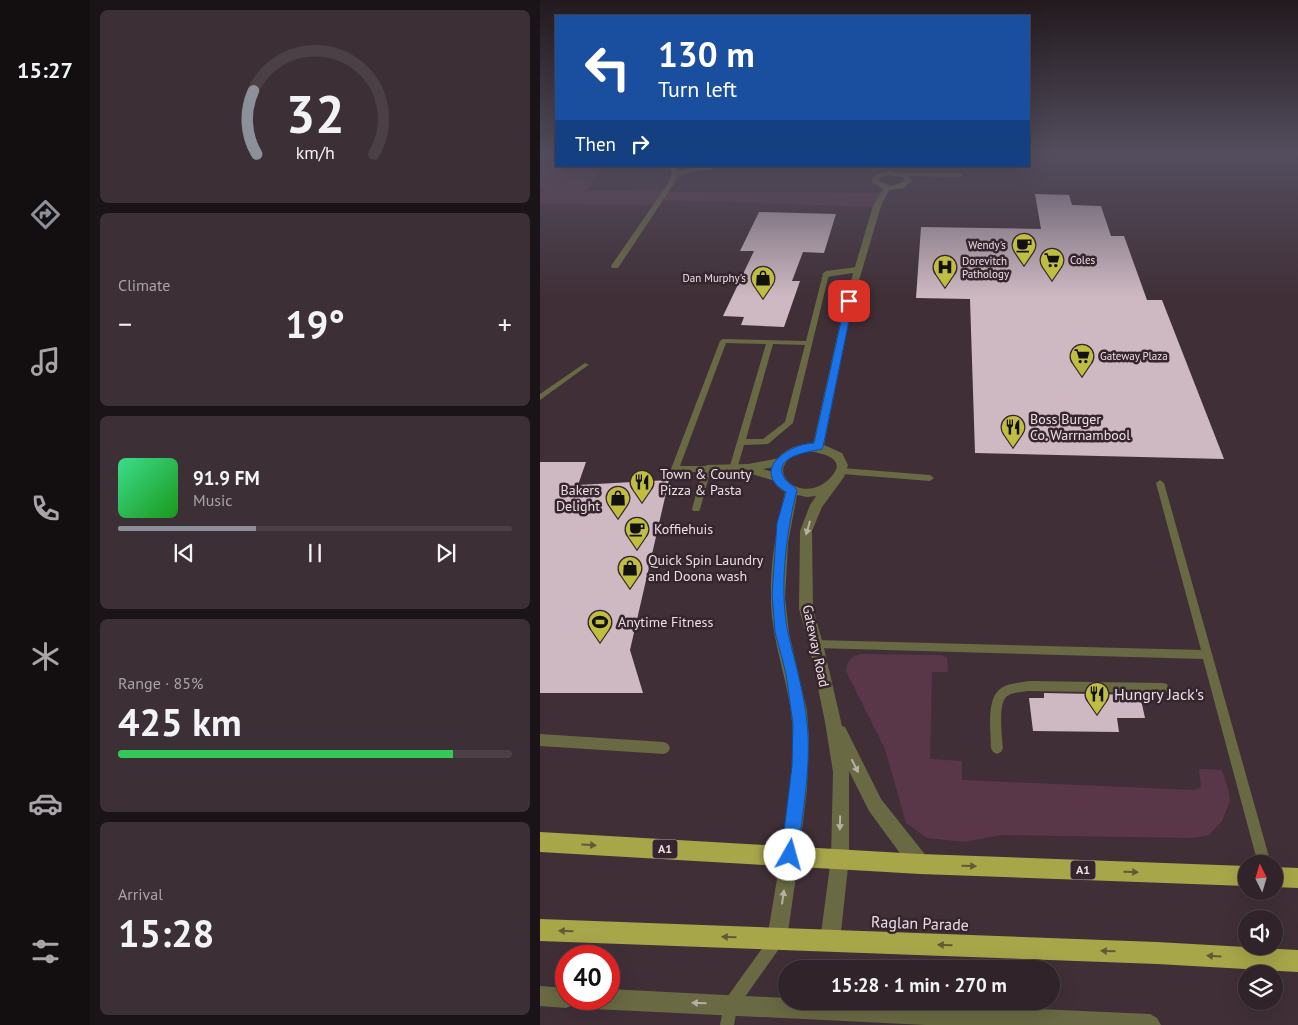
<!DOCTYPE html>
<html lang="en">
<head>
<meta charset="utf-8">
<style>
  body { margin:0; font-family:"PT Sans",sans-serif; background:#3c2f35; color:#f1f3f6; height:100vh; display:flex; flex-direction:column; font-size:19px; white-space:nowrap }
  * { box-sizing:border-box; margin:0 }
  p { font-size:16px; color:#a8a4a8 }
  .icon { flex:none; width:28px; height:28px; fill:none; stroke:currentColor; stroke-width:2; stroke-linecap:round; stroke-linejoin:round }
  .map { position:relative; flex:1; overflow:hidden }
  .side { display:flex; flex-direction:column; gap:10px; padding:10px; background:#1a1317; width:450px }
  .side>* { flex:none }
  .hud { position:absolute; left:15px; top:15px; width:475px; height:152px; border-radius:0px; box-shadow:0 5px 20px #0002,0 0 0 1px #4b4046; background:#1a4fa0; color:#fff; overflow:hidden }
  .needle { width:32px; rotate:355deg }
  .tools { position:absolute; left:698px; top:855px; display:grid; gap:10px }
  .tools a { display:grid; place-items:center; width:45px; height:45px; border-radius:50%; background:#302329; box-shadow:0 5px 20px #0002,0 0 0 1px #4b4046; font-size:25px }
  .speed { position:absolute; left:15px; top:945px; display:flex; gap:10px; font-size:25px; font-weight:700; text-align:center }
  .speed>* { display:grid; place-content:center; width:65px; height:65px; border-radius:50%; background:#302329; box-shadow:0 5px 20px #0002,0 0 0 1px #4b4046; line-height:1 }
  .speed .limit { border:8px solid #d22; background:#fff; color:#111 }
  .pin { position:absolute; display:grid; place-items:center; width:42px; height:42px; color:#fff; margin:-21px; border-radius:10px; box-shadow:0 2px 8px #0006 }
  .me { position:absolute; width:55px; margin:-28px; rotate:7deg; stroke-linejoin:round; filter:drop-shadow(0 0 4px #0008) }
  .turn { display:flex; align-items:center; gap:18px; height:105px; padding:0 20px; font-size:22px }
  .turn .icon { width:65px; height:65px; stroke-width:2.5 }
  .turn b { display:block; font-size:35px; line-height:42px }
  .then { display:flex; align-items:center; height:48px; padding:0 20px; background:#0003; gap:10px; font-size:19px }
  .big { font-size:38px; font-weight:800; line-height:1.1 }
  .side .tile { flex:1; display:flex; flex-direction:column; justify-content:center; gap:8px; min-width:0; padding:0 18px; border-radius:8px; background:#3c2f35 }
  .side .dial { align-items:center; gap:0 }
  .dial svg { height:130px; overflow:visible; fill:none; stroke:#4b4046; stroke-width:7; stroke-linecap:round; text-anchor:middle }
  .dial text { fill:#f1f3f6; stroke:none }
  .song { display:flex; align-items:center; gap:15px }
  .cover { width:60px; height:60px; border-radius:8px; background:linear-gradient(135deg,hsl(150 70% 55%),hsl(120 70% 35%)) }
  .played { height:5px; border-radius:2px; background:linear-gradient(90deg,#8c9099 35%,#4b4046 35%) }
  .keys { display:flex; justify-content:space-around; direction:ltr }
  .heat { display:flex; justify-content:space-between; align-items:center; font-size:28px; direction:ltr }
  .charge { height:8px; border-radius:4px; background:linear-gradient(90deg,#34c759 85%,#4b4046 0) }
  .trip { position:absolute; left:238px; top:960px; width:282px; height:50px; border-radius:25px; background:#302329; box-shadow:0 5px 20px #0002,0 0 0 1px #4b4046; font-weight:800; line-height:50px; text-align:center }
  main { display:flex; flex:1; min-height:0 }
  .menu { display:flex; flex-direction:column; width:90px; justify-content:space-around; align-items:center; background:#130e10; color:#a8a4a8 }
  .menu .icon { width:35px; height:35px }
  .menu .current { color:#8c9099 }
  .menu b { font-size:22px; color:#f1f3f6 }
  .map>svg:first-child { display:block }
  .green { fill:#593748 }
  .building { fill:#ceb9c3 }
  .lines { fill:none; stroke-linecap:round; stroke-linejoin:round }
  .service { fill:#696a43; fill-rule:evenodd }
  .minor { fill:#696a43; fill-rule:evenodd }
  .tertiary { fill:#696a43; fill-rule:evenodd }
  .trunk { fill:#a7a649; fill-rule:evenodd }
  .oneway { fill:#b6b0a4 }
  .oneway2 { fill:#635938 }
  .route { fill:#1a73e8; stroke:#114b97 }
  .labels { text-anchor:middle; stroke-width:5; stroke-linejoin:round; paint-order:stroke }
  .far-poi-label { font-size:11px; fill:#eadfe4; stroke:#36252d; text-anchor:start }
  .shield { fill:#36252d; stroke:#b4a7ad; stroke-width:1 }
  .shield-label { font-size:12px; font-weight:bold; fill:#eadfe4 }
  .poi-label { font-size:14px; fill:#eadfe4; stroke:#36252d; text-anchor:start }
  .street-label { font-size:14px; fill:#eadfe4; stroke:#36252d }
  .near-poi-label { font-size:16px; fill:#eadfe4; stroke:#36252d; text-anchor:start }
  .near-street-label { font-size:16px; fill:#eadfe4; stroke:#36252d }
</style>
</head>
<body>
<main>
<nav class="menu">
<b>15:27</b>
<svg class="icon current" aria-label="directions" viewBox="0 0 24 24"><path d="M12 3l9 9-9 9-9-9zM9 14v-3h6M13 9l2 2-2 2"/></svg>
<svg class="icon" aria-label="music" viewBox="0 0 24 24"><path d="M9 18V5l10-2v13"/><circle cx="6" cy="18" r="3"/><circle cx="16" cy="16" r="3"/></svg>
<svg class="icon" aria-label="phone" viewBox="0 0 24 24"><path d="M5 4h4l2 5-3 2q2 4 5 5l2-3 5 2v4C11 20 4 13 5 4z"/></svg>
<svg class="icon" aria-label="climate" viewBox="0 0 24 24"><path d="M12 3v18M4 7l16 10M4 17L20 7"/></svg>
<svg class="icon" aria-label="car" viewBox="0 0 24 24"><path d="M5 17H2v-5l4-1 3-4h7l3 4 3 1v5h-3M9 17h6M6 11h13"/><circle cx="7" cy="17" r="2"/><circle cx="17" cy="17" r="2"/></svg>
<svg class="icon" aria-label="filters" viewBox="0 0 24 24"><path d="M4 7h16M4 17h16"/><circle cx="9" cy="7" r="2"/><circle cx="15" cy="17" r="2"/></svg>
</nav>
<section class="side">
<div class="tile dial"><svg viewBox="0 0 100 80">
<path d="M14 69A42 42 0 1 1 86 69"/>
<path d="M14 69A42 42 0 0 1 12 30" stroke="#8c9099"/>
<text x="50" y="56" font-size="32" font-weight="700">32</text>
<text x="50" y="72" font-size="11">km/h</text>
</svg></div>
<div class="tile"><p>Climate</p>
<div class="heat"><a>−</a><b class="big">19°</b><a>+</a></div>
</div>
<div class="tile">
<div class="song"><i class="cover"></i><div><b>91.9 FM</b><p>Music</p></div></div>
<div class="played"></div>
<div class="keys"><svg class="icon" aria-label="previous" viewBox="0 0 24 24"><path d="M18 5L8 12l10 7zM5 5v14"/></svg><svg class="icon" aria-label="pause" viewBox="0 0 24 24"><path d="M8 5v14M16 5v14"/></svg><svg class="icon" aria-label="next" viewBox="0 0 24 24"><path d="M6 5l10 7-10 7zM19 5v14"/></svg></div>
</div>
<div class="tile"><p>Range · 85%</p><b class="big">425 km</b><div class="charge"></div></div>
<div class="tile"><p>Arrival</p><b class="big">15:28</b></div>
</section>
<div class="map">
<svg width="758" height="1025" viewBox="0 0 758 1025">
  <rect width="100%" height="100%" fill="#402f37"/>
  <path class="green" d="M16 162V166L62 168 45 191 128 189 127 192 344 193 337 207 121 200 118 205 0 204V191L5 190 0 187V163Z
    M320 654 401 655 407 658 408 672H392L390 759 422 761V780L654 790 661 787 659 769 682 770 689 792 690 801 682 821 669 835 654 838 461 835 424 842 387 838 366 823 345 749 306 671C307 661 310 657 320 654Z"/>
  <path class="building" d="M495 194 529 195 532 205 561 206 571 236H584L607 300H622L684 459 435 453 430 299 376 298 381 227 501 229Z
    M219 212 296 214 284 253 263 252 252 281H260L244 327 201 325 204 317 183 316 214 251H200Z
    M0 462H46L38 485 129 480 90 650 103 693H0Z
    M504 693 600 695 605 718H577L579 732 493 731 489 698H504Z"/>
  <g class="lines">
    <path class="service" d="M286 272 289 274 253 423 228 444 204 445 197 469 193 472 189 469 226 344 186 343 140 466H167L171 469 160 509 159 511H153L152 509 162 472H135L131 469 180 341 183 339 266 341 283 274ZM233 344 265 345 245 422 223 439H206Z
      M45 363 49 365 47 366 0 400V394Z
      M302 468 390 475 394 478 390 481 302 474 298 471Z
      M620 480 624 483 731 864H718L663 659 276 648 272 647 271 644 272 641 276 640 661 650 616 483Z
      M489 681 623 683 627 684 628 688 627 692 623 693 489 691C482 692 472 692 466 697 458 705 462 737 463 748L461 752 457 754 453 752 451 748C451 733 446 701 459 690 466 683 480 683 489 681Z
      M0 734 124 742 128 744 130 748 128 752 124 754 0 746Z
      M236 934 241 936 243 941 241 946 197 1008 194 1025H180L185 1000 231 936Z"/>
    <path class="minor" d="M129 166H135L137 171 167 166H186L138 175 135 182 78 268H72L71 266 129 182 132 173Z
      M359 173H420L423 175 420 177 361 176 359 175Z
      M317 267 320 268V272L286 277 282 274 286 271Z
      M240 458 246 462 244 465 223 469 242 475 244 478 238 482 206 472 167 473 161 469 167 465 208 464Z
      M250 846 256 849 259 855 247 939 244 946 237 949 230 946 227 939 241 855 244 849Z
      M300 849 306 852 309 858 300 941 297 948 290 951 283 948 280 941 291 858 294 852Z
      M0 986 26 988V999H36L33 1005 26 1008 0 1006Z
      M69 989 246 998V1001H325L610 1014 617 1018 621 1025H386L54 1009 47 1006 44 999H69Z"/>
    <path class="tertiary" d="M350 171 366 174 372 181 364 188 349 190 341 206 313 301 284 445 302 453 308 465 304 477 282 507 272 531 273 609 283 644 302 726 305 727 341 799 387 857 389 864 387 871 380 873 373 871 329 811 309 771V858L306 864 300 867 294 864 291 858 293 772 285 722 269 644 259 609 260 531 270 505 276 496 267 497 257 495 248 543 245 598 249 633 267 711 269 739 267 789 259 855 256 861 250 864 244 861 241 855C247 811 256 767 252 722 249 686 236 653 232 617 228 575 235 533 245 492 212 474 245 441 273 444L305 301 333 206 343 189 331 182 335 175ZM350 175 362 177 365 181 352 186 338 181 340 177ZM267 451C283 453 310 459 289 479 260 508 215 464 267 451Z"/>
    <path class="trunk" d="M0 832 380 854 706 866V886L380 874 0 852Z
      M734 867 758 868V888L734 887Z
      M0 919 617 942 758 950V972L617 964 0 941Z"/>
  </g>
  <defs><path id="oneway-solid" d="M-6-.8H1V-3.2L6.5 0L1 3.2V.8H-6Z" transform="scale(1.25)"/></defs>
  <g class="oneway">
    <use href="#oneway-solid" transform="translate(268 528) rotate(106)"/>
    <use href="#oneway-solid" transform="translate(315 766) rotate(63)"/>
    <use href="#oneway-solid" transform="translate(300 823) rotate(91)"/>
    <use href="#oneway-solid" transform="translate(243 897) rotate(-82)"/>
    <use href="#oneway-solid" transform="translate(159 1003) rotate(-178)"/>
  </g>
  <g class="oneway2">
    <use href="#oneway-solid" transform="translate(49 845) rotate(3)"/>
    <use href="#oneway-solid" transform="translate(429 866) rotate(2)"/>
    <use href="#oneway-solid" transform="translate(591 872) rotate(2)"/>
    <use href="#oneway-solid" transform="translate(26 931) rotate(-178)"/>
    <use href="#oneway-solid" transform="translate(189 937) rotate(-178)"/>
    <use href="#oneway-solid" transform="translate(405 945) rotate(-178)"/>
    <use href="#oneway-solid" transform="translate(568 951) rotate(-178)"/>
    <use href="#oneway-solid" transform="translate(674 956) rotate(-177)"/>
  </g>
  <linearGradient id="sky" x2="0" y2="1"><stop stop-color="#231a1e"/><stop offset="0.52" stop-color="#534d5e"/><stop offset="1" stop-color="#534d5e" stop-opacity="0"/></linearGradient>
  <rect width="758" height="297" fill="url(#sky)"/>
  <path class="route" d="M306 299 313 301 283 447 282 449C270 452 230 456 245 479 248 484 254 485 257 490 246 533 239 589 248 633 255 663 264 692 267 723 272 766 262 812 258 855L255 861 250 864 244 861 241 855 252 766 253 724 246 674 235 632 232 594 237 523 246 492C210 471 247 444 274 443Z"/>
  <defs>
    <g id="cafe-pin" transform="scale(1.25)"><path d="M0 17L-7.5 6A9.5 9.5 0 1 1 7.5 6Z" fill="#c0be41" stroke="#36252d"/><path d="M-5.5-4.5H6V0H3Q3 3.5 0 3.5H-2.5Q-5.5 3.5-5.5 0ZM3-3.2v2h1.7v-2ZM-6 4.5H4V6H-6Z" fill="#111"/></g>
    <g id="supermarket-pin" transform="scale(1.25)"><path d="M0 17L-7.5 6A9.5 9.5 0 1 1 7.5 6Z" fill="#c0be41" stroke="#36252d"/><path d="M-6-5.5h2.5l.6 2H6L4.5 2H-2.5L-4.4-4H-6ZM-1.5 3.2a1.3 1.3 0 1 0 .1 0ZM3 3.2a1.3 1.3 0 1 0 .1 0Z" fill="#111"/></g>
    <g id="hospital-pin" transform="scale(1.25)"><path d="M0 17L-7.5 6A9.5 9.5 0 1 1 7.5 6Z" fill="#c0be41" stroke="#36252d"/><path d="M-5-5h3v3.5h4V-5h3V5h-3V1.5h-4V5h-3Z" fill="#111"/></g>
    <g id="shop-pin" transform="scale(1.25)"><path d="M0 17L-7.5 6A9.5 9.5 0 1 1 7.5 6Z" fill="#c0be41" stroke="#36252d"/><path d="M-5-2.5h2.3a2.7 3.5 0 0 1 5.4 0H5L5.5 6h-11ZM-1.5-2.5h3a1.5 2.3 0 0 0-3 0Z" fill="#111"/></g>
    <g id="restaurant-pin" transform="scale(1.25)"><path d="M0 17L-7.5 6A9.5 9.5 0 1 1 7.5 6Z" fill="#c0be41" stroke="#36252d"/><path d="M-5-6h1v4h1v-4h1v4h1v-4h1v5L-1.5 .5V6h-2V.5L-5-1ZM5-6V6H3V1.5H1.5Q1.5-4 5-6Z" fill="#111"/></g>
    <g id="stadium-pin" transform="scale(1.25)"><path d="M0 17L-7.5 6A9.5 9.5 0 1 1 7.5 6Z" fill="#c0be41" stroke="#36252d"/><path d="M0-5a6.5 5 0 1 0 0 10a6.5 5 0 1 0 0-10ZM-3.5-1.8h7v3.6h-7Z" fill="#111"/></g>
  </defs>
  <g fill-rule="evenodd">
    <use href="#cafe-pin" x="484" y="245"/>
    <use href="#supermarket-pin" x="512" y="260"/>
    <use href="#hospital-pin" x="405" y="267"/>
    <use href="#shop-pin" x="223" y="278"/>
    <use href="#supermarket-pin" x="542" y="356"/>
    <use href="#restaurant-pin" x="473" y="427"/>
    <use href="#restaurant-pin" x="102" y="482"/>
    <use href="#shop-pin" x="78" y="498"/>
    <use href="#cafe-pin" x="97" y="529"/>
    <use href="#shop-pin" x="90" y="568"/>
    <use href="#stadium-pin" x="60" y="622"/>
    <use href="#restaurant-pin" x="557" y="694"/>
  </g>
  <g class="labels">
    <g class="far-poi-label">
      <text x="466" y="249" text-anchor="end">Wendy's</text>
      <text x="530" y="264">Coles</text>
      <text x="422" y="265">Dorevitch<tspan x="422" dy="13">Pathology</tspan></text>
      <text x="206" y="282" text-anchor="end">Dan Murphy's</text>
      <text x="560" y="360">Gateway Plaza</text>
    </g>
    <g class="shield">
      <rect x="112.5" y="839.5" width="25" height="19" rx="4"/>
      <rect x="530.5" y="860.5" width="25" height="19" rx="4"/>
    </g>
    <g class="shield-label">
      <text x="125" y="853">A1</text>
      <text x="543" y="874">A1</text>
    </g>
    <g class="poi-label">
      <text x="490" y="424">Boss Burger<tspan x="490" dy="16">Co. Warrnambool</tspan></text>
      <text x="120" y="479">Town &amp; County<tspan x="120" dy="16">Pizza &amp; Pasta</tspan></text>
      <text x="60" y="495" text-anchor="end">Bakers<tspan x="60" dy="16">Delight</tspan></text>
      <text x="114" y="534">Koffiehuis</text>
      <text x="108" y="565">Quick Spin Laundry<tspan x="108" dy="16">and Doona wash</tspan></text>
      <text x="78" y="627">Anytime Fitness</text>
    </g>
    <g class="street-label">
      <text transform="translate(276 646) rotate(78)" y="5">Gateway Road</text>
    </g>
    <g class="near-poi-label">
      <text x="574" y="700">Hungry Jack's</text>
    </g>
    <g class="near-street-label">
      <text transform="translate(380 923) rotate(2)" y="6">Raglan Parade</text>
    </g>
  </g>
</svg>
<div class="tools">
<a><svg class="needle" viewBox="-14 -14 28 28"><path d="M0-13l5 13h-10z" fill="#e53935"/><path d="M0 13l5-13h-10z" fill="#a8a4a8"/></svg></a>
<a><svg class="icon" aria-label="sound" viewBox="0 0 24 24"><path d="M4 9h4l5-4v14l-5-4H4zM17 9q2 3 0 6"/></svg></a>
<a><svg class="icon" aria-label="layers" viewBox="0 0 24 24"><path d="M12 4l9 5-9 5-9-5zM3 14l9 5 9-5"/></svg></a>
</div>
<div class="speed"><div class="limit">40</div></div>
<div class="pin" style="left:309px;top:301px;background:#d93025"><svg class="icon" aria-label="arrive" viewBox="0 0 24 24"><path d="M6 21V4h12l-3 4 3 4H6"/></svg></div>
<svg class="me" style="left:250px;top:855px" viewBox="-20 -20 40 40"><circle r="19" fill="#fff"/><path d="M0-13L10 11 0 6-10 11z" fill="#1a73e8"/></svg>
<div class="trip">15:28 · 1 min · 270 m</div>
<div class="hud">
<div class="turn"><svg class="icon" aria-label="left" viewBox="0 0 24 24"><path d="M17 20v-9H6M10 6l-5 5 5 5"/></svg><div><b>130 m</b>Turn left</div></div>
<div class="then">Then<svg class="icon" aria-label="right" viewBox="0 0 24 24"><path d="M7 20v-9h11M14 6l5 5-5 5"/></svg></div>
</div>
</div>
</main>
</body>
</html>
